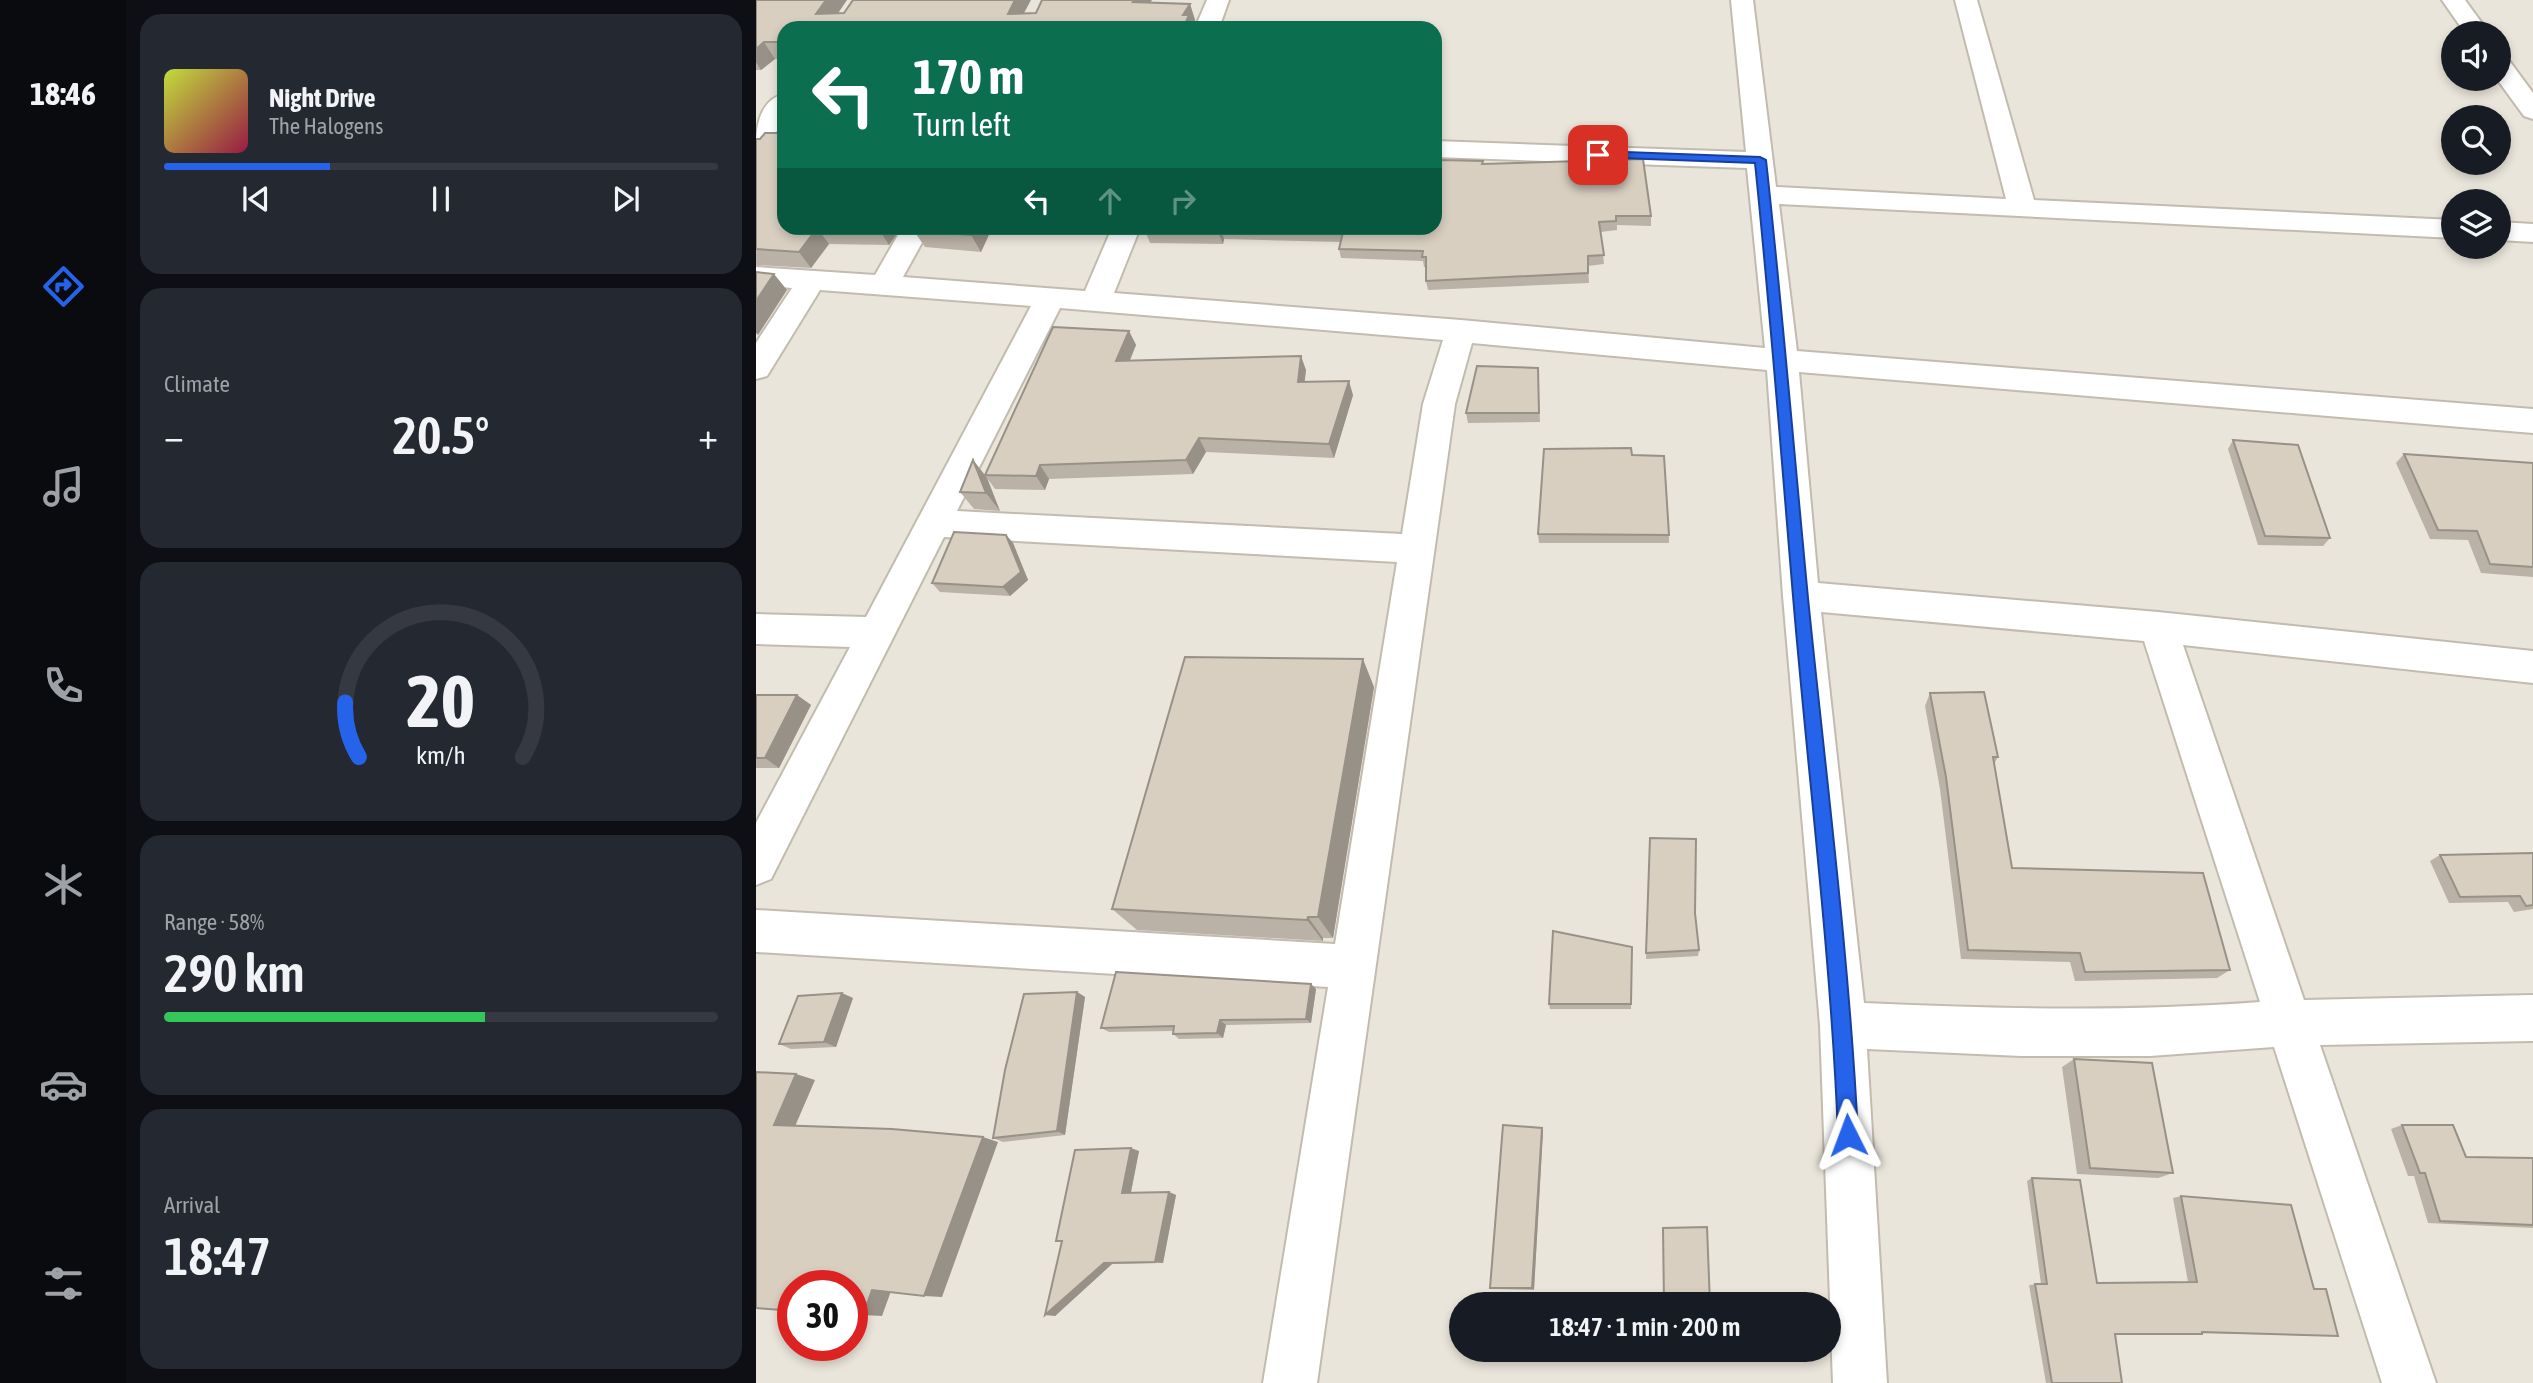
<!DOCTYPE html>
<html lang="en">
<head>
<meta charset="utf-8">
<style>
  body { margin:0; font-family:"Asap Condensed",sans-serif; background:#242831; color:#f1f3f6; height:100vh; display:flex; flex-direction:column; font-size:26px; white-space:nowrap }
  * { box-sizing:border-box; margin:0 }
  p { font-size:23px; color:#9ea1a6 }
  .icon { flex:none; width:38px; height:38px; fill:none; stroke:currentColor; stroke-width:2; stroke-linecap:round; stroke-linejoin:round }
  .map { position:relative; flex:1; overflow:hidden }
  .sheet { display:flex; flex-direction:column; gap:14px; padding:14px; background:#0d0f14; width:630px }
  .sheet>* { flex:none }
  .top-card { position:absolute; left:21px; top:21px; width:665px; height:214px; border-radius:21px; box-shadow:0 4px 10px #0003; background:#0b6e4f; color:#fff; overflow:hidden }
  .fabs { position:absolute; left:1685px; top:21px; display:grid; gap:14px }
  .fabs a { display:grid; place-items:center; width:70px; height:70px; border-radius:50%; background:#171b24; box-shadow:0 4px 10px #0003; font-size:35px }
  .speed { position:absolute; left:21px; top:1270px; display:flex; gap:14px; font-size:35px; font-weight:700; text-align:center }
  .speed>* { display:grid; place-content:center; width:91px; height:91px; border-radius:50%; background:#171b24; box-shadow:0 4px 10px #0003; line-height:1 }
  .speed .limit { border:10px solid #d22; background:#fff; color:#111 }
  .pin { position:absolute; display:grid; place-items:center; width:60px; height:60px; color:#fff; margin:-30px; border-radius:14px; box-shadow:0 4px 10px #0006 }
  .me { position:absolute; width:77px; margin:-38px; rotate:357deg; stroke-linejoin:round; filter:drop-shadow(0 0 5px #0008) }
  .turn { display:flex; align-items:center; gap:24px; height:147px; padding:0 21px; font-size:32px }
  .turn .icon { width:91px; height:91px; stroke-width:2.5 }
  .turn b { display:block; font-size:49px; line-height:60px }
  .lanes { display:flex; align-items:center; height:66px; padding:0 21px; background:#0003; justify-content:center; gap:35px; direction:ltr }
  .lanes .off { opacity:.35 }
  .big { font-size:52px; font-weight:600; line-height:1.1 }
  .sheet .tile { flex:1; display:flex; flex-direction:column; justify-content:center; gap:10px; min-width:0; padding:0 24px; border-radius:21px; background:#242831 }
  .sheet .dial { align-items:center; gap:0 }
  .dial svg { height:182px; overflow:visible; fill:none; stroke:#363941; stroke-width:7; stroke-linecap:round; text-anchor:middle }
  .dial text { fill:#f1f3f6; stroke:none }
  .song { display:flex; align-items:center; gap:21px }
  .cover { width:84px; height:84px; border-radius:10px; background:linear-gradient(135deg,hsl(70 70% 55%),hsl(340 70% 35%)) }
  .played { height:7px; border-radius:4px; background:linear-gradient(90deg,#2563eb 30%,#363941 30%) }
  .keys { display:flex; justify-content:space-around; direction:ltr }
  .heat { display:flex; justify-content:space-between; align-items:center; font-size:38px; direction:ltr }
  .charge { height:10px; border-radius:5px; background:linear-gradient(90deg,#34c759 58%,#363941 0) }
  .trip { position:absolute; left:693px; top:1292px; width:392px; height:70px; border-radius:35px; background:#171b24; box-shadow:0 4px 10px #0003; font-weight:600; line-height:70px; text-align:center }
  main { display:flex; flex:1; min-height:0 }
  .menu { display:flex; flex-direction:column; width:126px; justify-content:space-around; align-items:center; background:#090b0e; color:#9ea1a6 }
  .menu .icon { width:49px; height:49px }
  .menu .current { color:#2563eb }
  .menu b { font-size:32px; color:#f1f3f6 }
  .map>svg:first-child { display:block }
  .residential { fill:#eae5da; fill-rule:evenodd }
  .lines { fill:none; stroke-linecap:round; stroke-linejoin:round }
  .minor-casing { stroke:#c2bbae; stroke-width:4 }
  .minor { fill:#fff; fill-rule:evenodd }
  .wall { fill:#bab2a6 }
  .shaded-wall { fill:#979187 }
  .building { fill:#d8cfc1; stroke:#979187; stroke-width:2 }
  .route { fill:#2563eb; stroke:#184099; stroke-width:2 }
</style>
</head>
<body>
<main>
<nav class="menu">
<b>18:46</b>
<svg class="icon current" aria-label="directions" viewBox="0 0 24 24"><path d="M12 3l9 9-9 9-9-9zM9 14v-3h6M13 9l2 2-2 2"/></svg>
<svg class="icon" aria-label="music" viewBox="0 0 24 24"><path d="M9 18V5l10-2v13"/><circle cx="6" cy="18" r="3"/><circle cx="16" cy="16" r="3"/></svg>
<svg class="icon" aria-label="phone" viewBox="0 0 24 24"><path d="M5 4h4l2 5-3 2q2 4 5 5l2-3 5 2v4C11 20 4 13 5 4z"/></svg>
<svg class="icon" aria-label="climate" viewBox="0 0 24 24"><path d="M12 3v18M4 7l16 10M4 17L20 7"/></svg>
<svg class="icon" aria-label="car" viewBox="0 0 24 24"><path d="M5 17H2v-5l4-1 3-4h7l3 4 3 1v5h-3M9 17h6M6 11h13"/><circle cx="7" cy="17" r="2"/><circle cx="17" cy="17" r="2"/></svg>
<svg class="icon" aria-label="filters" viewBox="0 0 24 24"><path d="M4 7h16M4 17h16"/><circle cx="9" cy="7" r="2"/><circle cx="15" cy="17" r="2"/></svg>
</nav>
<section class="sheet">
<div class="tile">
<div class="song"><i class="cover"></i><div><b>Night Drive</b><p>The Halogens</p></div></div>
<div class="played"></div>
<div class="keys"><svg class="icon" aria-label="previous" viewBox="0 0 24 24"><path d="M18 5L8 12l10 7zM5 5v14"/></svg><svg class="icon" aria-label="pause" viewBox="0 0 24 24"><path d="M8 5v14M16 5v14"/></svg><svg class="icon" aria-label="next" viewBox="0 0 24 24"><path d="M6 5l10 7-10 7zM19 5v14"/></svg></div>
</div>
<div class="tile"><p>Climate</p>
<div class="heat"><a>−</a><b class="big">20.5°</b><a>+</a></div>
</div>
<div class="tile dial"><svg viewBox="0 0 100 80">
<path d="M14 69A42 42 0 1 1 86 69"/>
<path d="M14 69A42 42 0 0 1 8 45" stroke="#2563eb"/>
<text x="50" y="56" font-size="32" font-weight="700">20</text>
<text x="50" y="72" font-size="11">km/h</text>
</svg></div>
<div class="tile"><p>Range · 58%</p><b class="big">290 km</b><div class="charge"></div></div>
<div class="tile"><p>Arrival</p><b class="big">18:47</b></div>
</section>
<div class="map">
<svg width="1777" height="1383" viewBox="0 0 1777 1383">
  <rect width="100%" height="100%" fill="#f6f3ec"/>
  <path class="residential" d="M0 0H1777V1383H0ZM28 28H679V228H28ZM1698 33H1743V79H1698ZM1698 117H1743V163H1698ZM1698 201H1743V247H1698ZM37 1286H96V1346H37ZM705 1304H1073V1349H705Z"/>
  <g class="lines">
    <g class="minor-casing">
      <path id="minor" d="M451 0H473L463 28H439Z
        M975 0H997L1020 187 1250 199 1199 0H1221L1278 200 1698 220V238L1023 204 1041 351 1777 409V433L1043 372 1062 583 1402 612 1777 651V683L1427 645 1548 1000 1777 995V1041L1564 1045 1680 1383H1626L1518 1047 1394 1056H1265L1111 1049 1131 1383H1077L1064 1025 1027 596 1011 370 716 343 699 404 561 1383H507L572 987 0 952V910L579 944 641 562 188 537 15 879 0 885V823L94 647 0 644V614L110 617 275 306 64 290 11 376 0 379V343L36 288 0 285V267L119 275 146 228H174L147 277 329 291 356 228H384L358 293 705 320 1009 348 991 168 679 157V141L990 152ZM304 308 687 340 667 404 646 534 201 511ZM1065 612 1388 641 1504 1002C1369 1012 1242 1009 1108 1003Z
        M1686 0H1709L1733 33H1709Z
        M1743 57 1752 59 1777 93V119L1768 116 1741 79Z
        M28 94C28 116 24 141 0 147 0 126 4 100 28 94Z
        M1743 222 1777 224V242L1743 240Z"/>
    </g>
    <use href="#minor" class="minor"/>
  </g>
  <path class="wall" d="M0 0 82 13H280L394 3 434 4 439 20 436 25 28 28V59H19L5 70H0Z
    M0 139H4L28 228H145L133 245 73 244 55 268 0 265Z
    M727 164 895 216V226L861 225V230L845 232 848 264 832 266 833 283 672 290 670 281V267H668L667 261 585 258 583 249 585 242 468 239 467 244 394 243 390 233Z
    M236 228 225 252 169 247 158 231Z
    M373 331 380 345 374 361 550 370 548 382 597 395 578 458 450 452 437 474 293 479 289 490 239 489 231 478 244 511 218 509 204 492 217 460 229 475Z
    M782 368 784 422 712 423 710 413Z
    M1477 440 1574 538 1567 546 1502 545 1472 449Z
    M1648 454 1777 463V577L1725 573 1712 540 1674 539 1640 463Z
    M876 455 913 535V543H783L782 534Z
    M250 535 257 543 272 580 254 596 184 592 176 583Z
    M618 687 577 938H567V941L381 930 356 909Z
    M1174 693 1242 757 1238 764 1256 868 1474 970 1461 978 1319 981 1314 962 1205 959 1184 789 1169 706Z
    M0 695H41L55 705 23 768H0Z
    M894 838 939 913 943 950 942 956 890 959Z
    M1777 853V909L1758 912 1752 902 1693 903 1674 861 1684 855Z
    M876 947 875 1009H794L793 1004Z
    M555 984 560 989 555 1023 470 1025 467 1038 423 1039 417 1034V1031L353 1032 345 1028Z
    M321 992 329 997 309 1135 247 1142 237 1138Z
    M97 998 80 1047 35 1049 23 1044Z
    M1318 1059 1417 1173 1402 1178 1321 1174 1306 1067Z
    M1646 1125 1710 1157 1777 1158V1228L1672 1223 1658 1176H1652L1635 1129Z
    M787 1131 778 1290 737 1289 734 1288Z
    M383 1151 375 1193 413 1192 420 1195 407 1263 356 1264 299 1316 305 1242 300 1241Z
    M1276 1178 1341 1283 1432 1282 1417 1198 1425 1196 1558 1289 1582 1336 1446 1333 1359 1334 1366 1383H1290L1273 1285 1285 1284 1271 1181Z"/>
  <path class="shaded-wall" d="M70 0H91L72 28 60 14Z
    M259 0H275L260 28 252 14Z
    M379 0H396L383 19 377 2Z
    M434 4 439 20 436 25 437 28H427V15Z
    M8 42 19 59 5 70 0 62V49Z
    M61 228 73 244 55 268 43 252Z
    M122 228H145L133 245Z
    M219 228H236L225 252 215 235Z
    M465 229 468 239 467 244 463 234Z
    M18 274 31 290 2 335 0 333V301Z
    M373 331 380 345 367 375 360 361Z
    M545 356 550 370 547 396 542 382Z
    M593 381 597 395 578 458 573 444Z
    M443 438 450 452 437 474 430 460Z
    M217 460 231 478 244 511 230 493Z
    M284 465 293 479 289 490 280 476Z
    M250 535 257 543 272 580 254 596 247 587Z
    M607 659 618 687 577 938 562 917Z
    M41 695 55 705 23 768 9 758Z
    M552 917 567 938V941L551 920Z
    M555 984 560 989 555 1023 550 1019Z
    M321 992 329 997 309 1135 301 1131Z
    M86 993 97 998 80 1047 68 1042Z
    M464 1020 470 1025 467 1038 461 1033Z
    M40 1074 59 1080 37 1131 18 1125Z
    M786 1128 787 1131 778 1290 776 1288Z
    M227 1137 242 1142 186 1297 168 1296Z
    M375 1148 383 1151 374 1196 366 1193Z
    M413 1192 420 1195 407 1263 399 1262Z
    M348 1263 356 1264 299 1316 289 1315Z
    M116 1290 135 1291 126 1316 107 1315Z"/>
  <path class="building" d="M0 0H70L60 14 88 13 97 0H259L252 14 280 13 286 0H379L377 2 434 4 427 15H433L427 28H28V42H8L0 49Z
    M9 133H28V228H61L43 252 0 249V139H4Z
    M887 159 895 216H860V221L843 222 848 255 832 256V273L670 281V257H666L667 251 583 249 587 232 465 229 463 234 390 233 392 228H679V164H685V160L727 161 726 164Z
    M159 228H219L215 235 158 231Z
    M0 272 18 274 0 301Z
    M297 327 373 331 360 361 545 356 542 382 593 381 573 444 443 438 430 460 284 465 280 476 229 475Z
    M721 366 782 368 783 413H710Z
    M1477 440 1542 445 1574 538 1509 536Z
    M875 448 876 455 908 456 913 535 782 534 788 449Z
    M1648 454 1777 463V567L1734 564 1721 531 1682 530Z
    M217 460 230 493 204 492Z
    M198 532 250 535 265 572 247 587 176 583Z
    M429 657 607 659 562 917H552L551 920 356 909Z
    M1228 692 1242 757H1237L1256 868 1447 873 1474 970 1329 972 1324 953 1212 950 1190 777 1174 693Z
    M0 695H41L9 758H0Z
    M894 838 940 839 939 913 943 950 890 953Z
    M1777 853V905L1770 906 1764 896 1704 897 1684 855Z
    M797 931 876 947 875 1004H793Z
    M360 972 555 984 550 1019 464 1020 461 1033 417 1034 418 1026 345 1028Z
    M321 992 301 1131 237 1138 249 1070 268 994Z
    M86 993 68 1042 23 1044 42 996Z
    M1318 1059 1396 1063 1417 1173 1334 1168Z
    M0 1072 40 1074 18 1125 136 1129 227 1137 168 1296 116 1290 107 1315H96V1286H37V1311L0 1308Z
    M747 1125 786 1128 776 1288H734Z
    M1646 1125H1697L1710 1157 1777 1158V1225L1684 1221 1669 1173H1664Z
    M375 1148 366 1193 413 1192 399 1262 348 1263 289 1315 306 1241H300L319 1150Z
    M1276 1178 1324 1180 1341 1283 1441 1282 1425 1196 1535 1205 1558 1289H1570L1582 1336 1446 1332V1334H1359L1366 1383H1296L1279 1284H1291Z
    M951 1227 954 1304H908L907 1228Z"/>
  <path class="route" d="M842 151 1004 157 1010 160C1026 306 1038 452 1052 598 1070 777 1093 955 1102 1135L1099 1142 1092 1145 1085 1142 1082 1135C1075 955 1052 776 1037 596 1025 452 1014 308 999 163L838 157V152Z"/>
</svg>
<div class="fabs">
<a><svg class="icon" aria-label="sound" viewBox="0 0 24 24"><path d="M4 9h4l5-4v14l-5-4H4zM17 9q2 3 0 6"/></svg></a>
<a><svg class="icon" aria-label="search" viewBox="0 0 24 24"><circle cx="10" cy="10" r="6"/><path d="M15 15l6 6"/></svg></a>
<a><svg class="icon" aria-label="layers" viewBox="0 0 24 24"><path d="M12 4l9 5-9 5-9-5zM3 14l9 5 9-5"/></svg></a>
</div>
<div class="speed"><div class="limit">30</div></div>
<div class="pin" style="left:842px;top:155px;background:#d93025"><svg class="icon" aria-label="arrive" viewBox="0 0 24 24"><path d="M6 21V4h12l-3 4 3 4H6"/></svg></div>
<svg class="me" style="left:1092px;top:1135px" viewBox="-20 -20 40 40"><path d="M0-17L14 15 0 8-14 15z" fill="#2563eb" stroke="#fff" stroke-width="4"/></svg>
<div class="trip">18:47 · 1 min · 200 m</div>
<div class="top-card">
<div class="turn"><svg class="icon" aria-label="left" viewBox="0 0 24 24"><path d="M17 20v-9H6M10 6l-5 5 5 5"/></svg><div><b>170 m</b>Turn left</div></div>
<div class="lanes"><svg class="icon" aria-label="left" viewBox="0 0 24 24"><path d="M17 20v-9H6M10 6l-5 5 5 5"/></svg><svg class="icon off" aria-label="ahead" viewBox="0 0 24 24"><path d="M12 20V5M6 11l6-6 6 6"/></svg><svg class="icon off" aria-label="right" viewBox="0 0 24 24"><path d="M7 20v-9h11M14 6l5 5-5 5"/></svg></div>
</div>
</div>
</main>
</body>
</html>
